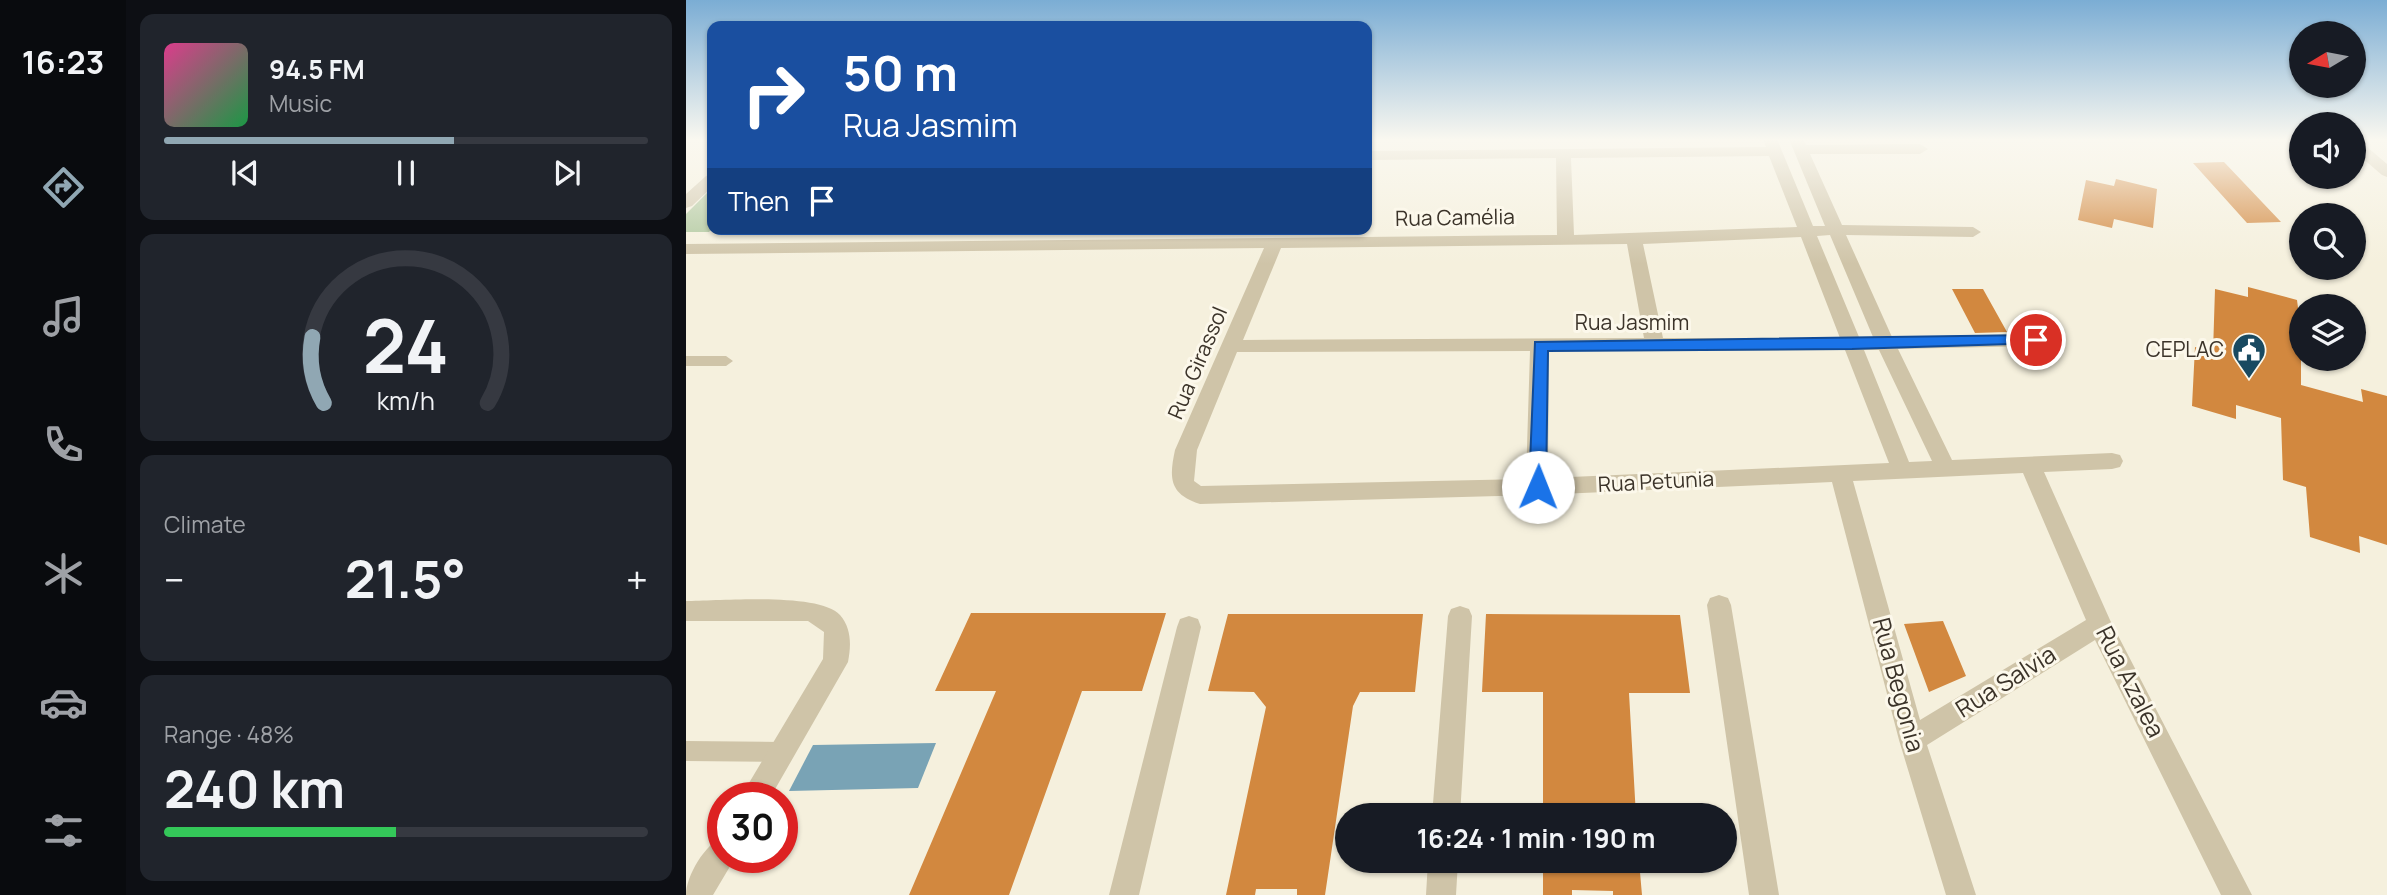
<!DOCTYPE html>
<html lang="en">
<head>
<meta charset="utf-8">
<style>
  body { margin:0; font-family:Manrope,sans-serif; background:#20242c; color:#f1f3f6; height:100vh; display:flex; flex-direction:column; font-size:26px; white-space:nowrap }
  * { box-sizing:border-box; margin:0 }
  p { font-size:23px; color:#9ea1a6 }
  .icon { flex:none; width:38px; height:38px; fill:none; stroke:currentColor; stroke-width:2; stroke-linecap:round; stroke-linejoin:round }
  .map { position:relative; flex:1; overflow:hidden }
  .details { display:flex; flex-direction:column; gap:14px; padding:14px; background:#0d0f14; width:560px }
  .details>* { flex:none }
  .top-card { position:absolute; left:21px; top:21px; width:665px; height:214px; border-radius:14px; box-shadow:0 2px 5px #0004; background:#1a4fa0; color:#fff; overflow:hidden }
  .needle { width:46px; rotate:260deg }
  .fabs { position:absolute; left:1603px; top:21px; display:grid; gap:14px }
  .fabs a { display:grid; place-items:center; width:77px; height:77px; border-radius:50%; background:#171b24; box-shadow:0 2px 5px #0004; font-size:35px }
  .speed { position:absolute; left:21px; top:782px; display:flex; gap:14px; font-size:35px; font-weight:700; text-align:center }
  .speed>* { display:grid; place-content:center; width:91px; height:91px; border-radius:50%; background:#171b24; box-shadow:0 2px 5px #0004; line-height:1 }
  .speed .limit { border:10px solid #d22; background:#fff; color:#111 }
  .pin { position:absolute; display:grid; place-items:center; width:60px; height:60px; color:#fff; margin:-30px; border:4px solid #fff; border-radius:50%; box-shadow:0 2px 7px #0007 }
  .me { position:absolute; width:77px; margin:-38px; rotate:1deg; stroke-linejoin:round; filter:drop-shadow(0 0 5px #0008) }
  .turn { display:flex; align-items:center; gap:24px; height:147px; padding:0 21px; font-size:32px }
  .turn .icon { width:91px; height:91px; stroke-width:2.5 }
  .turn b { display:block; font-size:49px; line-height:60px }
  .then { display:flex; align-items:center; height:66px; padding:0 21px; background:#0003; gap:14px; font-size:26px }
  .big { font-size:52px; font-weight:700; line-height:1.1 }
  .details .tile { flex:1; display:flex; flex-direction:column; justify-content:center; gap:10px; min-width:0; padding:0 24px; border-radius:14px; background:#20242c }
  .details .dial { align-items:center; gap:0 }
  .dial svg { height:182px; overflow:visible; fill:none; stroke:#363941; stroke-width:7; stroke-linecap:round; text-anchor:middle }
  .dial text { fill:#f1f3f6; stroke:none }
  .song { display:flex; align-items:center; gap:21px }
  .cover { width:84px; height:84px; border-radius:10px; background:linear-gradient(135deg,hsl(330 70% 55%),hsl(140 70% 35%)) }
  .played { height:7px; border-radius:4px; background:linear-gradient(90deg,#90a7b3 60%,#363941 60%) }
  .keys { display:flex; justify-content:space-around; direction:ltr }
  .heat { display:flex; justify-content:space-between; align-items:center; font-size:38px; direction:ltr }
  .charge { height:10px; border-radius:5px; background:linear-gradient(90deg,#34c759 48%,#363941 0) }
  .trip { position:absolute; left:649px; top:803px; width:402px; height:70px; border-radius:35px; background:#171b24; box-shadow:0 2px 5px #0004; font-weight:700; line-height:70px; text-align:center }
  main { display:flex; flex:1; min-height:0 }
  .tabs { display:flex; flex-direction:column; width:126px; justify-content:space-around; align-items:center; background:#090b0e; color:#9ea1a6 }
  .tabs .icon { width:49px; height:49px }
  .tabs .selected { color:#90a7b3 }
  .tabs b { font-size:32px; color:#f1f3f6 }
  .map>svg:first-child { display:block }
  .green { fill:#adc69b }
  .water { fill:#79a3b5 }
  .building { fill:#d2883f }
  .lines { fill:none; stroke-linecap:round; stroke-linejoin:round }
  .lane { fill:#cfc4a8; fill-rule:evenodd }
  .street { fill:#cfc4a8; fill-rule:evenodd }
  .route { fill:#1a73e8; stroke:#114b97; stroke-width:2 }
  .labels { text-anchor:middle; stroke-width:6; stroke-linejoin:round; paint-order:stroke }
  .street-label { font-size:21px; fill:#3b3329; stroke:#fcf8eb }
  .poi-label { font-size:21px; fill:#3b3329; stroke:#fcf8eb; text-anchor:end }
  .near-street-label { font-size:24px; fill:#3b3329; stroke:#fcf8eb }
</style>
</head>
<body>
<main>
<nav class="tabs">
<b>16:23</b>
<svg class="icon selected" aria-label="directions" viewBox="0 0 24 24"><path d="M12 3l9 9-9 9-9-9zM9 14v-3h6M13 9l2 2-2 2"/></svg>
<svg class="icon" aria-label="music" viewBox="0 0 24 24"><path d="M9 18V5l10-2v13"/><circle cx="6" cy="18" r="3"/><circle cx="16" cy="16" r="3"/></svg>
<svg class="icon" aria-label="phone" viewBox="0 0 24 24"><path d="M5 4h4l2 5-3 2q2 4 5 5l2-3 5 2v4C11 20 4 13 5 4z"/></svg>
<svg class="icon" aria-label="climate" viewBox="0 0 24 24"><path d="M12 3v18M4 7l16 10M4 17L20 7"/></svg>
<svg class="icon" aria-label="car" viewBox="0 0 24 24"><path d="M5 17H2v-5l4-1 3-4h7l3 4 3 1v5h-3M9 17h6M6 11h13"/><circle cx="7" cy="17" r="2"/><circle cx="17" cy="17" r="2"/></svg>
<svg class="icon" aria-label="filters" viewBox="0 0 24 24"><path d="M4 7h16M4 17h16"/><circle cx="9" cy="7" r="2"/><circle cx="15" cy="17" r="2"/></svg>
</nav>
<section class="details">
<div class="tile">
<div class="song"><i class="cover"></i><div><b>94.5 FM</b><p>Music</p></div></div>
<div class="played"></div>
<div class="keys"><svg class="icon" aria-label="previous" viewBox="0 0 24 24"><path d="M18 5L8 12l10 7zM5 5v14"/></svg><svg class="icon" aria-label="pause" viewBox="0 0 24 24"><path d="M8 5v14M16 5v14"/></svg><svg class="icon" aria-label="next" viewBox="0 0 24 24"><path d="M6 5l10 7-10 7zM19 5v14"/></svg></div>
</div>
<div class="tile dial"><svg viewBox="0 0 100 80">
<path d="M14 69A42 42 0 1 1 86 69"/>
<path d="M14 69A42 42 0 0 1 9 40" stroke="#90a7b3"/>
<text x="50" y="56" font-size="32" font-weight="700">24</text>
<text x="50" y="72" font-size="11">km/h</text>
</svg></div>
<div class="tile"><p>Climate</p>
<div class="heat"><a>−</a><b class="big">21.5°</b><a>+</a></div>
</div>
<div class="tile"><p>Range · 48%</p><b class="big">240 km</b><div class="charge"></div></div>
</section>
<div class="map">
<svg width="1701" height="895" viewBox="0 0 1701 895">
  <rect width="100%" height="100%" fill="#f5f0dd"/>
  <path class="green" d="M26 188V229L23 232H0V214Z"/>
  <path class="water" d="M250 743 232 788 103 791 127 745Z"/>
  <path class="building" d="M1538 162 1595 222 1561 223 1507 163Z
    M1430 179 1471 189 1467 228 1428 219 1426 228 1392 220 1400 180 1428 186Z
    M1562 287 1611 300 1615 331V385L1677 402 1675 389 1701 396V545L1673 536 1674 553 1624 537 1620 487 1597 480 1595 418 1550 405V419L1506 406 1509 347 1527 352 1529 289 1562 297Z
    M1266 289H1297L1321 332 1289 333Z
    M285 613H480L456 691H396L323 895H223L310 691H249Z
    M542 614H737L729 692H674L667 706 639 895H611V889H570L569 895H540L580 707 568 692 522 691Z
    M800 614 994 615 1004 693H943L950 816H857V692H796Z
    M1257 621 1280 676 1243 692 1218 624Z
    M857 861H953L956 895H927V891L886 890V895H857Z"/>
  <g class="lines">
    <path class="lane" d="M0 356H40L47 361 40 366H0Z
      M0 741 95 742 102 745 105 752 102 759 95 762 0 761Z"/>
    <path class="street" d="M1077 139H1091L1127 226H1139L1103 139H1117L1120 145 1234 144 1242 149 1234 154H1124L1156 225 1287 227 1295 232 1287 237 1160 235 1206 337 1350 334 1357 336 1359 340 1357 344 1350 346 1212 349 1266 460 1426 453 1434 455 1437 461 1434 467 1426 469 1358 472 1424 620 1566 895H1535L1409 640 1241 745 1290 895H1260L1213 740 1146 482 851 495 514 504C483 494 483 478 489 450L578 248 0 254V244L871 235 870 158 681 160V151L1080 147ZM1083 156 1111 227 888 235 885 158ZM1144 235 1187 337H1173L1131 236ZM1115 237 1154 338H977L957 244ZM941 244 958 338 557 340 595 248ZM1159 350 1203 463 862 478 863 351ZM1178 350H1193L1246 461 1223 462ZM844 351 840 479 515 486 508 481 511 450 551 352ZM1337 473 1400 620 1234 720 1167 481Z
      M1668 139 1673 140 1701 164V177L1696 175 1668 151Z
      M26 174V187L6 206 0 208V194L20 176Z
      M1033 595 1042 598 1045 605 1093 895H1063L1021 605 1024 598Z
      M0 601C33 601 133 592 154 615 166 629 165 646 162 662L84 798H54L137 659 138 632 122 621H0Z
      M774 606 783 609 786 616 774 816H746L762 616 765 609Z
      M503 616 512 619 515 627 453 895H423L491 627 494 619Z
      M37 837V858H49L27 895H0C0 876 19 844 37 837Z
      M742 861H772L770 895H740Z"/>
  </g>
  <linearGradient id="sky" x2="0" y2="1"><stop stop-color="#7badd4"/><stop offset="0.53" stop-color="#faf8f0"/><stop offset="1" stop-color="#faf8f0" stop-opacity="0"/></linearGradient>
  <rect width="1701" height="264" fill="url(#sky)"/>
  <path class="route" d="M1350 335 1355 336V343L1166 349 862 351 860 487 852 494 843 487 849 342Z"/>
  <defs>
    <g id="civic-pin" transform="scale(1.75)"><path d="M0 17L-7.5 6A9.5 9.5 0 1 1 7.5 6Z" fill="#194a61" stroke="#fcf8eb"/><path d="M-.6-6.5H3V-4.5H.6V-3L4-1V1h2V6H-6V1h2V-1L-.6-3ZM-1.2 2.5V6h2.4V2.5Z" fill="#fff"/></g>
  </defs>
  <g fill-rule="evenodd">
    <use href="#civic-pin" x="1563" y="350"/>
  </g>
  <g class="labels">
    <g class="street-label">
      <text transform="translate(769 218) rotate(-1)" y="7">Rua Camélia</text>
      <text x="946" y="330">Rua Jasmim</text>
      <text transform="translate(512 363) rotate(-67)" y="7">Rua Girassol</text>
      <text transform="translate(970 482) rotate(-3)" y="7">Rua Petunia</text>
    </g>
    <g class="poi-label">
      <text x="1538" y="357">CEPLAC</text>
    </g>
    <g class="near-street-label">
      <text transform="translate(1320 682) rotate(-32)" y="8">Rua Salvia</text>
      <text transform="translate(1444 682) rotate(63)" y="8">Rua Azalea</text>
      <text transform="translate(1212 685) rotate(75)" y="8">Rua Begonia</text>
    </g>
  </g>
</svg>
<div class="fabs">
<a><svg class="needle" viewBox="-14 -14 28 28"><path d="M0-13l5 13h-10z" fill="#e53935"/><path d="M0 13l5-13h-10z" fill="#9ea1a6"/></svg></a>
<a><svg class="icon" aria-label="sound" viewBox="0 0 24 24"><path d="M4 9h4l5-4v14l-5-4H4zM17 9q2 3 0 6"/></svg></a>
<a><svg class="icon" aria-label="search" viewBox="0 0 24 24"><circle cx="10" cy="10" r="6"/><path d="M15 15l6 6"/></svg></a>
<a><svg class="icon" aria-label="layers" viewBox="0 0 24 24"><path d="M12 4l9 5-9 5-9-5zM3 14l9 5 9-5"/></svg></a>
</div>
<div class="speed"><div class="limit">30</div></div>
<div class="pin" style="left:1350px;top:340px;background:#d93025"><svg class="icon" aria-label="arrive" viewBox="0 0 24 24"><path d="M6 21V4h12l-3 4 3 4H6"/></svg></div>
<svg class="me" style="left:852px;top:487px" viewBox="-20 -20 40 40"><circle r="19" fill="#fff"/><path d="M0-13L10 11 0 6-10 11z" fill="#1a73e8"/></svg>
<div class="trip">16:24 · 1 min · 190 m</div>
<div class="top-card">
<div class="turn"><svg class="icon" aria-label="right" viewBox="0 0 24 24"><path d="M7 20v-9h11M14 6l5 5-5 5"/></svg><div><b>50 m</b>Rua Jasmim</div></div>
<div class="then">Then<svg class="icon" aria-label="arrive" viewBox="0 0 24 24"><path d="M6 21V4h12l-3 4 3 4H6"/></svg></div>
</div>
</div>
</main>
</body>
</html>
